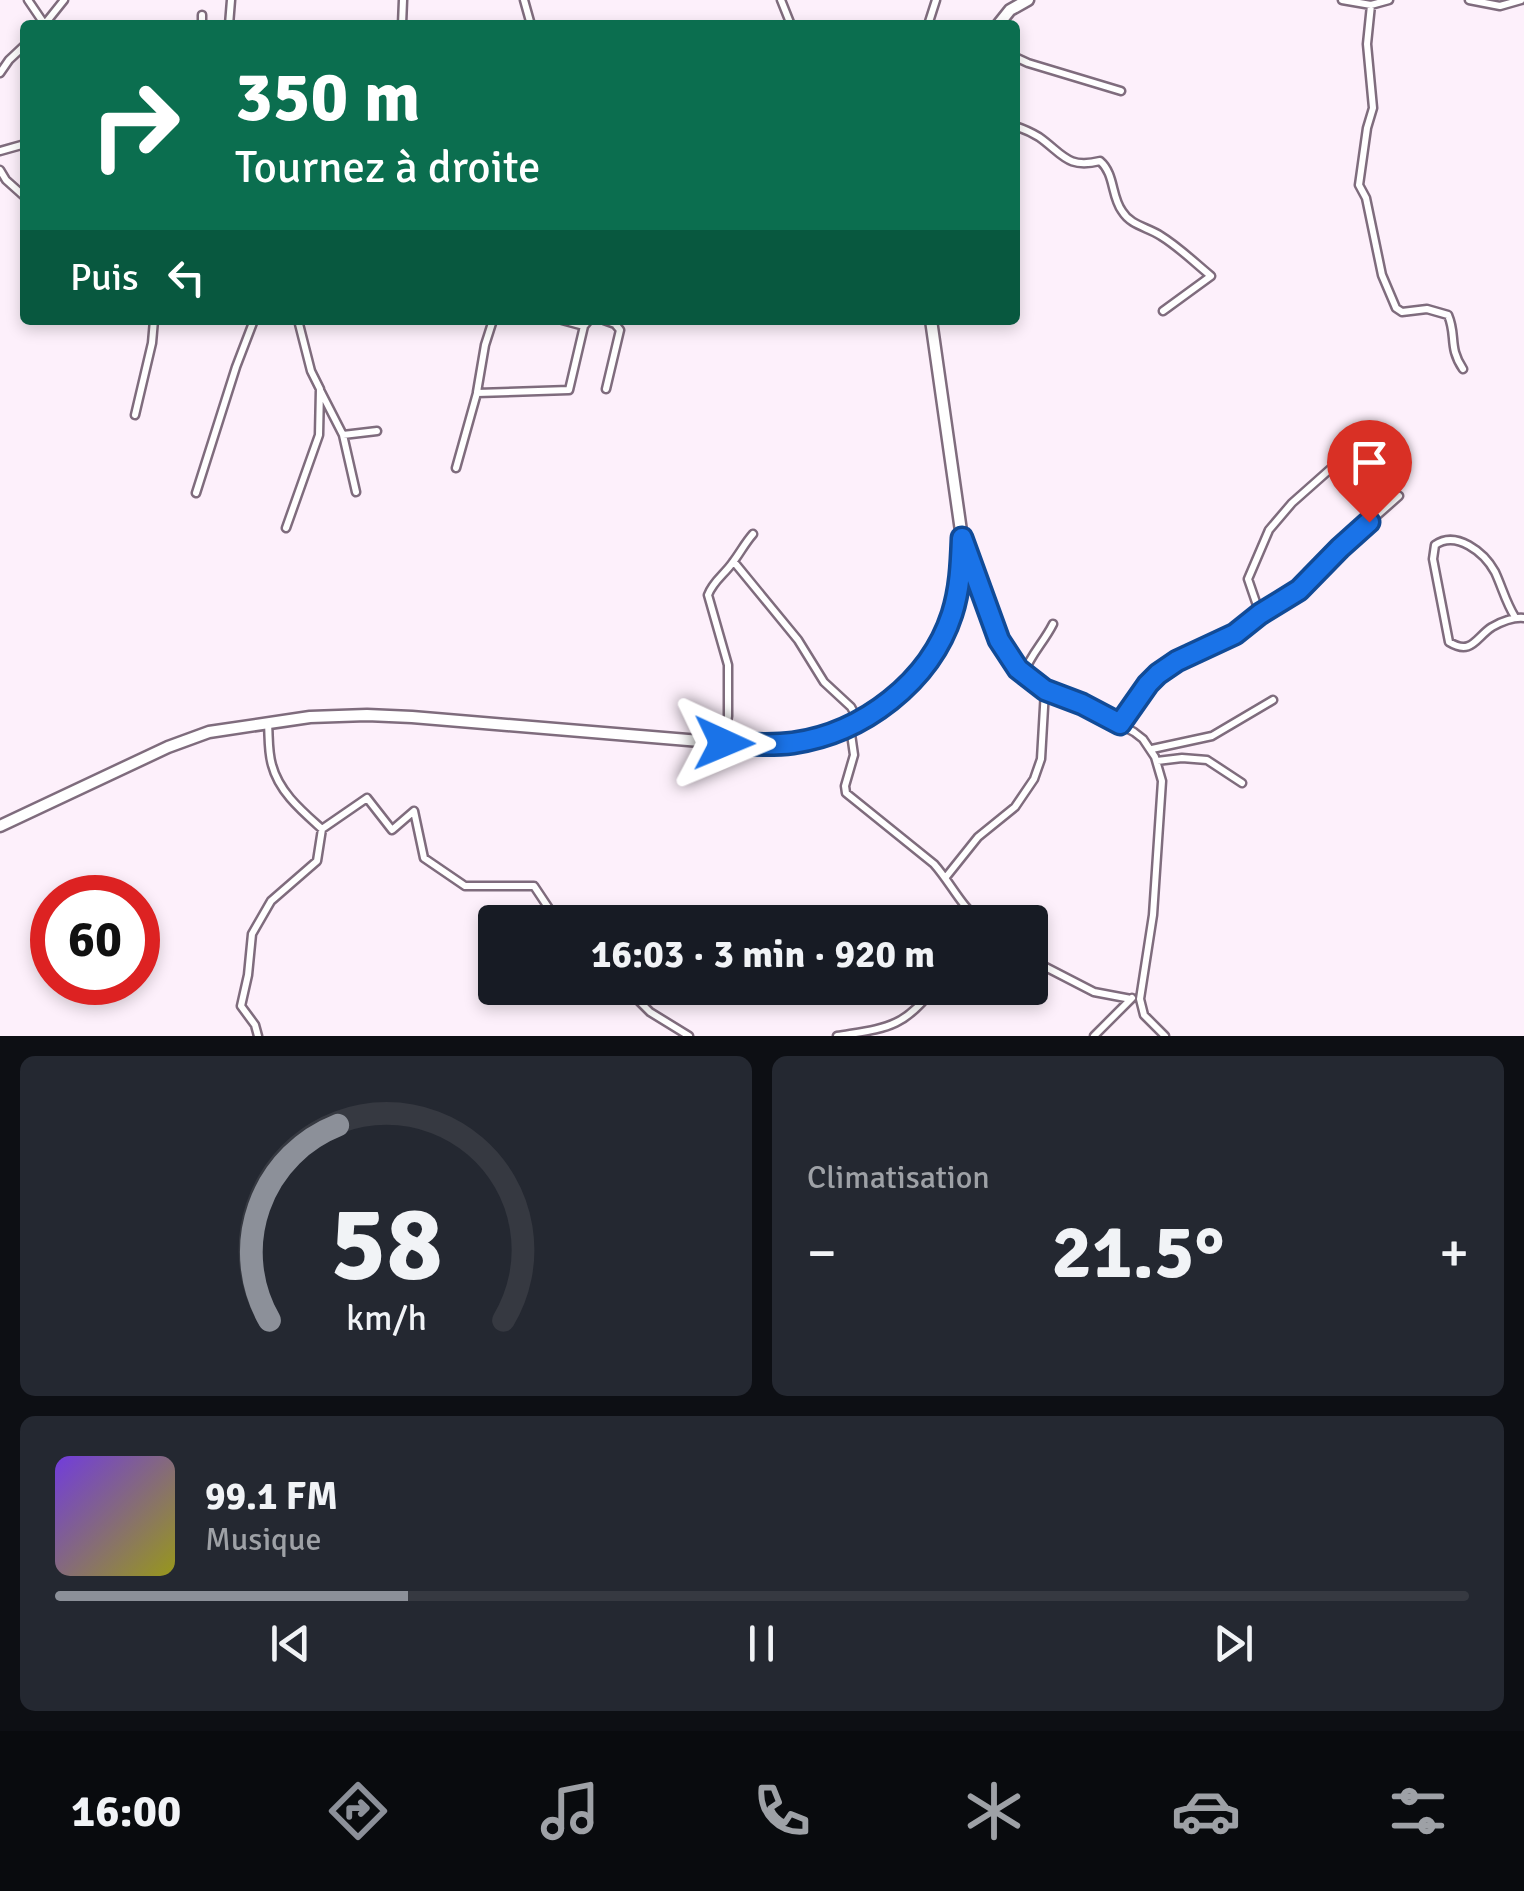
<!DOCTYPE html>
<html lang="fr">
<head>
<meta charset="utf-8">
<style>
  body { margin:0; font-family:Signika,sans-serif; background:#242831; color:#f1f3f6; height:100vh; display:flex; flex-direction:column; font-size:38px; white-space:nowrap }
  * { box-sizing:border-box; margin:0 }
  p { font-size:32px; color:#9ea1a6 }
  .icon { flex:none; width:55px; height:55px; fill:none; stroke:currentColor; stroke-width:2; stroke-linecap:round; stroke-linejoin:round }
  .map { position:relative; height:1036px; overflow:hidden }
  .drawer { display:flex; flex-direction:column; gap:20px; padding:20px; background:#0d0f14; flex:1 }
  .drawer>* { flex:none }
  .hud { position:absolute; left:20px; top:20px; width:1000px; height:305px; border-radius:10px; box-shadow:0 5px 15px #0003; background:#0b6e4f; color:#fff; overflow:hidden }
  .speed { position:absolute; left:30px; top:875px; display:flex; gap:20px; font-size:50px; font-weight:700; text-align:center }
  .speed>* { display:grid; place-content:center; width:130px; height:130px; border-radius:50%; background:#171b24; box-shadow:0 5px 15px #0003; line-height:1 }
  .speed .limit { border:15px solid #d22; background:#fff; color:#111 }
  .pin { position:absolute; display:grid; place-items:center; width:85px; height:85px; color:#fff; margin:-102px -42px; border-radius:50% 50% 50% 0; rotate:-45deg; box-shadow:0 0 10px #0007 }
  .pin .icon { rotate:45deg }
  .me { position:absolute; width:110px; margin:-55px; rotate:91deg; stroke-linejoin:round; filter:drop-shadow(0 0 8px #0008) }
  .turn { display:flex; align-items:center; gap:35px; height:210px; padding:0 50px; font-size:45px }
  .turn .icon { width:130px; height:130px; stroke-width:2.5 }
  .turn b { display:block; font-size:70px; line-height:85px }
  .then { display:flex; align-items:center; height:95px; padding:0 50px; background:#0003; gap:20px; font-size:38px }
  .big { font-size:75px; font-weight:800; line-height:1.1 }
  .drawer .widget { flex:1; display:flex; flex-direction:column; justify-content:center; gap:15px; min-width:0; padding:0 35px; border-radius:15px; background:#242831 }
  .drawer .dial { align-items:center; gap:0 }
  .dial svg { height:260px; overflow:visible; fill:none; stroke:#363941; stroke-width:7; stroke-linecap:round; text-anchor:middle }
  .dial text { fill:#f1f3f6; stroke:none }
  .song { display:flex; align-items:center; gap:30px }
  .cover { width:120px; height:120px; border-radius:15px; background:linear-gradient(135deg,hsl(260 70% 55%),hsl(60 70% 35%)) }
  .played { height:10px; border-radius:5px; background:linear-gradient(90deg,#8c9099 25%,#363941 25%) }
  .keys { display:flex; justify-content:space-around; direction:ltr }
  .heat { display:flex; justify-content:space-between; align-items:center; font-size:55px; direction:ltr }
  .drawer .tiles { flex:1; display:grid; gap:20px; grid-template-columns:1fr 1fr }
  .widget:last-child { grid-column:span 2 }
  .trip { position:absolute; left:478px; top:905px; width:570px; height:100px; border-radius:10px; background:#171b24; box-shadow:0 5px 15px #0003; font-weight:800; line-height:100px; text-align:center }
  .tabs { display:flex; height:160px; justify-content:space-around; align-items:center; background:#090b0e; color:#9ea1a6 }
  .tabs .icon { width:70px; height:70px }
  .tabs .active { color:#8c9099 }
  .tabs b { font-size:45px; color:#f1f3f6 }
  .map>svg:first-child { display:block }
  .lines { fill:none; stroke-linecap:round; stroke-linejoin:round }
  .minor-casing { stroke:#7f6c7d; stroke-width:11 }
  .primary-casing { stroke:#7f6c7d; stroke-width:15 }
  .minor { stroke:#fff; stroke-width:6 }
  .primary { stroke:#fff; stroke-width:10 }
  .route-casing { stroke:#114b97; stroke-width:25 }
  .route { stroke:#1a73e8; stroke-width:18 }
</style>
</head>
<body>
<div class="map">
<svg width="1524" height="1036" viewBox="0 0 1524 1036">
  <rect width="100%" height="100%" fill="#fdf0fb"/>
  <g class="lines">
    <g class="minor-casing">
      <path id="minor" d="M28 0 45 25
        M524 0 531 25
        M781 0 791 25
        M1342 0 1371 5 1389 0
        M1469 0 1500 6 1521 0
        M1371 5 1367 44 1373 108 1367 128 1359 185 1366 198 1382 275 1396 308 1402 312 1427 309 1448 315C1457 336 1448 347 1463 369
        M44 25 64 0
        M202 25V15
        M229 25 231 0
        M402 25 403 0
        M928 25 936 0
        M1015 57 1028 63 1121 91
        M0 73 9 60 25 45
        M1015 126C1024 129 1031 132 1039 137 1063 154 1067 169 1100 161 1115 174 1111 196 1122 211 1131 226 1148 227 1161 236 1179 247 1195 263 1211 276L1163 311
        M0 151 25 144
        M0 170 6 180 25 197
        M562 320 584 326
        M604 320 615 324 620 330 606 389
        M320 390 343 435 356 492
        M477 392 485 345 493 320
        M135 415 152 343 154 320
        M343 435 377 431
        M456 468 477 393 569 390 584 326 589 320
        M196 493 236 367 254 320
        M286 528 319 435 320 389 311 371 298 320
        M964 544 999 640 1018 669 1045 690 1082 704 1134 732 1143 739 1155 757 1162 781 1153 915 1140 999 1144 1015 1165 1036
        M734 562 798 640 824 682 851 707 858 720
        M1260 614 1248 579 1269 530 1292 503 1336 464
        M1515 617C1506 603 1502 587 1495 572 1484 552 1456 530 1435 545L1433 559 1449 642C1472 656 1476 637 1492 627 1501 622 1514 617 1524 618
        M1024 673C1031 654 1044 642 1053 624
        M268 724C269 737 268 752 272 765 279 792 302 811 322 829L367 798 392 830 414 811 424 858 465 886H534L550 910 565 922
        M1119 724 1148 684 1158 674 1177 661 1235 635 1260 614 1299 590 1339 549 1399 496
        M850 727 854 755 845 786 846 793 934 864C951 883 961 907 982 922
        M724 742 728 716V665L708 595C713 581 725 574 733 562 740 553 745 543 753 534
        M1152 749 1212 736 1273 700
        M1157 761 1182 758 1207 760 1242 783
        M946 877 978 837 1015 807 1034 779 1041 759 1045 690
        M964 922 969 913
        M1030 959 1094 992 1131 999
        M626 988 650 1012 689 1036
        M258 1036 255 1025 241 1006 248 975 252 934 271 901 317 861 322 829
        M837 1036C885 1028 903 1029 934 988
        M1094 1036 1132 998"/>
    </g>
    <g class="primary-casing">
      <path id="primary" d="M998 25 1010 10 1028 0
        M0 826 168 747 209 732 310 717 367 715 412 717 724 743C747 744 770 746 793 743 863 734 930 681 952 614 960 589 961 564 962 538L931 320"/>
    </g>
    <use href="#minor" class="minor"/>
    <use href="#primary" class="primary"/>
  </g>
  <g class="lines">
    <g class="route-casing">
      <path id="route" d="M724 743C747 744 770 746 793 743 863 733 930 682 952 614 960 589 961 564 962 538L999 640 1018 669 1045 690 1082 704 1120 724 1148 684 1158 674 1177 661 1235 634 1260 614 1299 590 1340 548 1369 522"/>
    </g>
    <use href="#route" class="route"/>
  </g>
</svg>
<div class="speed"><div class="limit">60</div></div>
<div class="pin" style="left:1369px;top:522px;background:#d93025"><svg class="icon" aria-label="arrive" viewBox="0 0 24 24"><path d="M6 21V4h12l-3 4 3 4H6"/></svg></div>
<svg class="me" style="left:724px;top:743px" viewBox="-20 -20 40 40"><path d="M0-17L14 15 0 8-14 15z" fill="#1a73e8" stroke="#fff" stroke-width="4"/></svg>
<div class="trip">16:03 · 3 min · 920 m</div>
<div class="hud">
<div class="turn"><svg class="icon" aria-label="right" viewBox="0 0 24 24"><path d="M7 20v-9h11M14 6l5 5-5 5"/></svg><div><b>350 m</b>Tournez à droite</div></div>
<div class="then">Puis<svg class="icon" aria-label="left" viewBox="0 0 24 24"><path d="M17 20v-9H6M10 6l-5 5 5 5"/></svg></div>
</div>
</div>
<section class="drawer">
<div class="tiles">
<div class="widget dial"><svg viewBox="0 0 100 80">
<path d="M14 69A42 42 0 1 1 86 69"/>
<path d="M14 69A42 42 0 0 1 35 9" stroke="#8c9099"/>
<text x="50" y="56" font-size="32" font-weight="700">58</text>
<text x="50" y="72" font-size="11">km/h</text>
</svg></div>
<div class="widget"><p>Climatisation</p>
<div class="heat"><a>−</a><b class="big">21.5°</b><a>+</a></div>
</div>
<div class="widget">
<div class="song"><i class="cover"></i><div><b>99.1 FM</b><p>Musique</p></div></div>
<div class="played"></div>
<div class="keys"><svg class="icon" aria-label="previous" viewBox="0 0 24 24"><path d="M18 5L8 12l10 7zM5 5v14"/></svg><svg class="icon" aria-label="pause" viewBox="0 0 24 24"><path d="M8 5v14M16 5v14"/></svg><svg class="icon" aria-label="next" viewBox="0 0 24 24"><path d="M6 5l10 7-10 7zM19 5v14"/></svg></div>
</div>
</div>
</section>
<nav class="tabs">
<b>16:00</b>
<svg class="icon active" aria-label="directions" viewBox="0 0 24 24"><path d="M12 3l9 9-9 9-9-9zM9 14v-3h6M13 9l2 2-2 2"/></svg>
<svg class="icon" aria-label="music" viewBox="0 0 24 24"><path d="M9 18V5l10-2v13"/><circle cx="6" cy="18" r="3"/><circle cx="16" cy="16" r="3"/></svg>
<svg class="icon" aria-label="phone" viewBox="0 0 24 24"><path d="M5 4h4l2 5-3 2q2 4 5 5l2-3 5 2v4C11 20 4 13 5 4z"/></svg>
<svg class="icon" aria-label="climate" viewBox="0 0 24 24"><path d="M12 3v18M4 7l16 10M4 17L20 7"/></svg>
<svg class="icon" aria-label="car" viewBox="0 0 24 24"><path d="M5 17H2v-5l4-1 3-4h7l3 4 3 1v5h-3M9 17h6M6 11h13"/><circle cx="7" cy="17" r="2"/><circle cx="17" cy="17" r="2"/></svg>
<svg class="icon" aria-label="filters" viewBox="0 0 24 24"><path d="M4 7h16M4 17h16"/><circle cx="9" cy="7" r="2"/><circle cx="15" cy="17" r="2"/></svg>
</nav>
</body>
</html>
